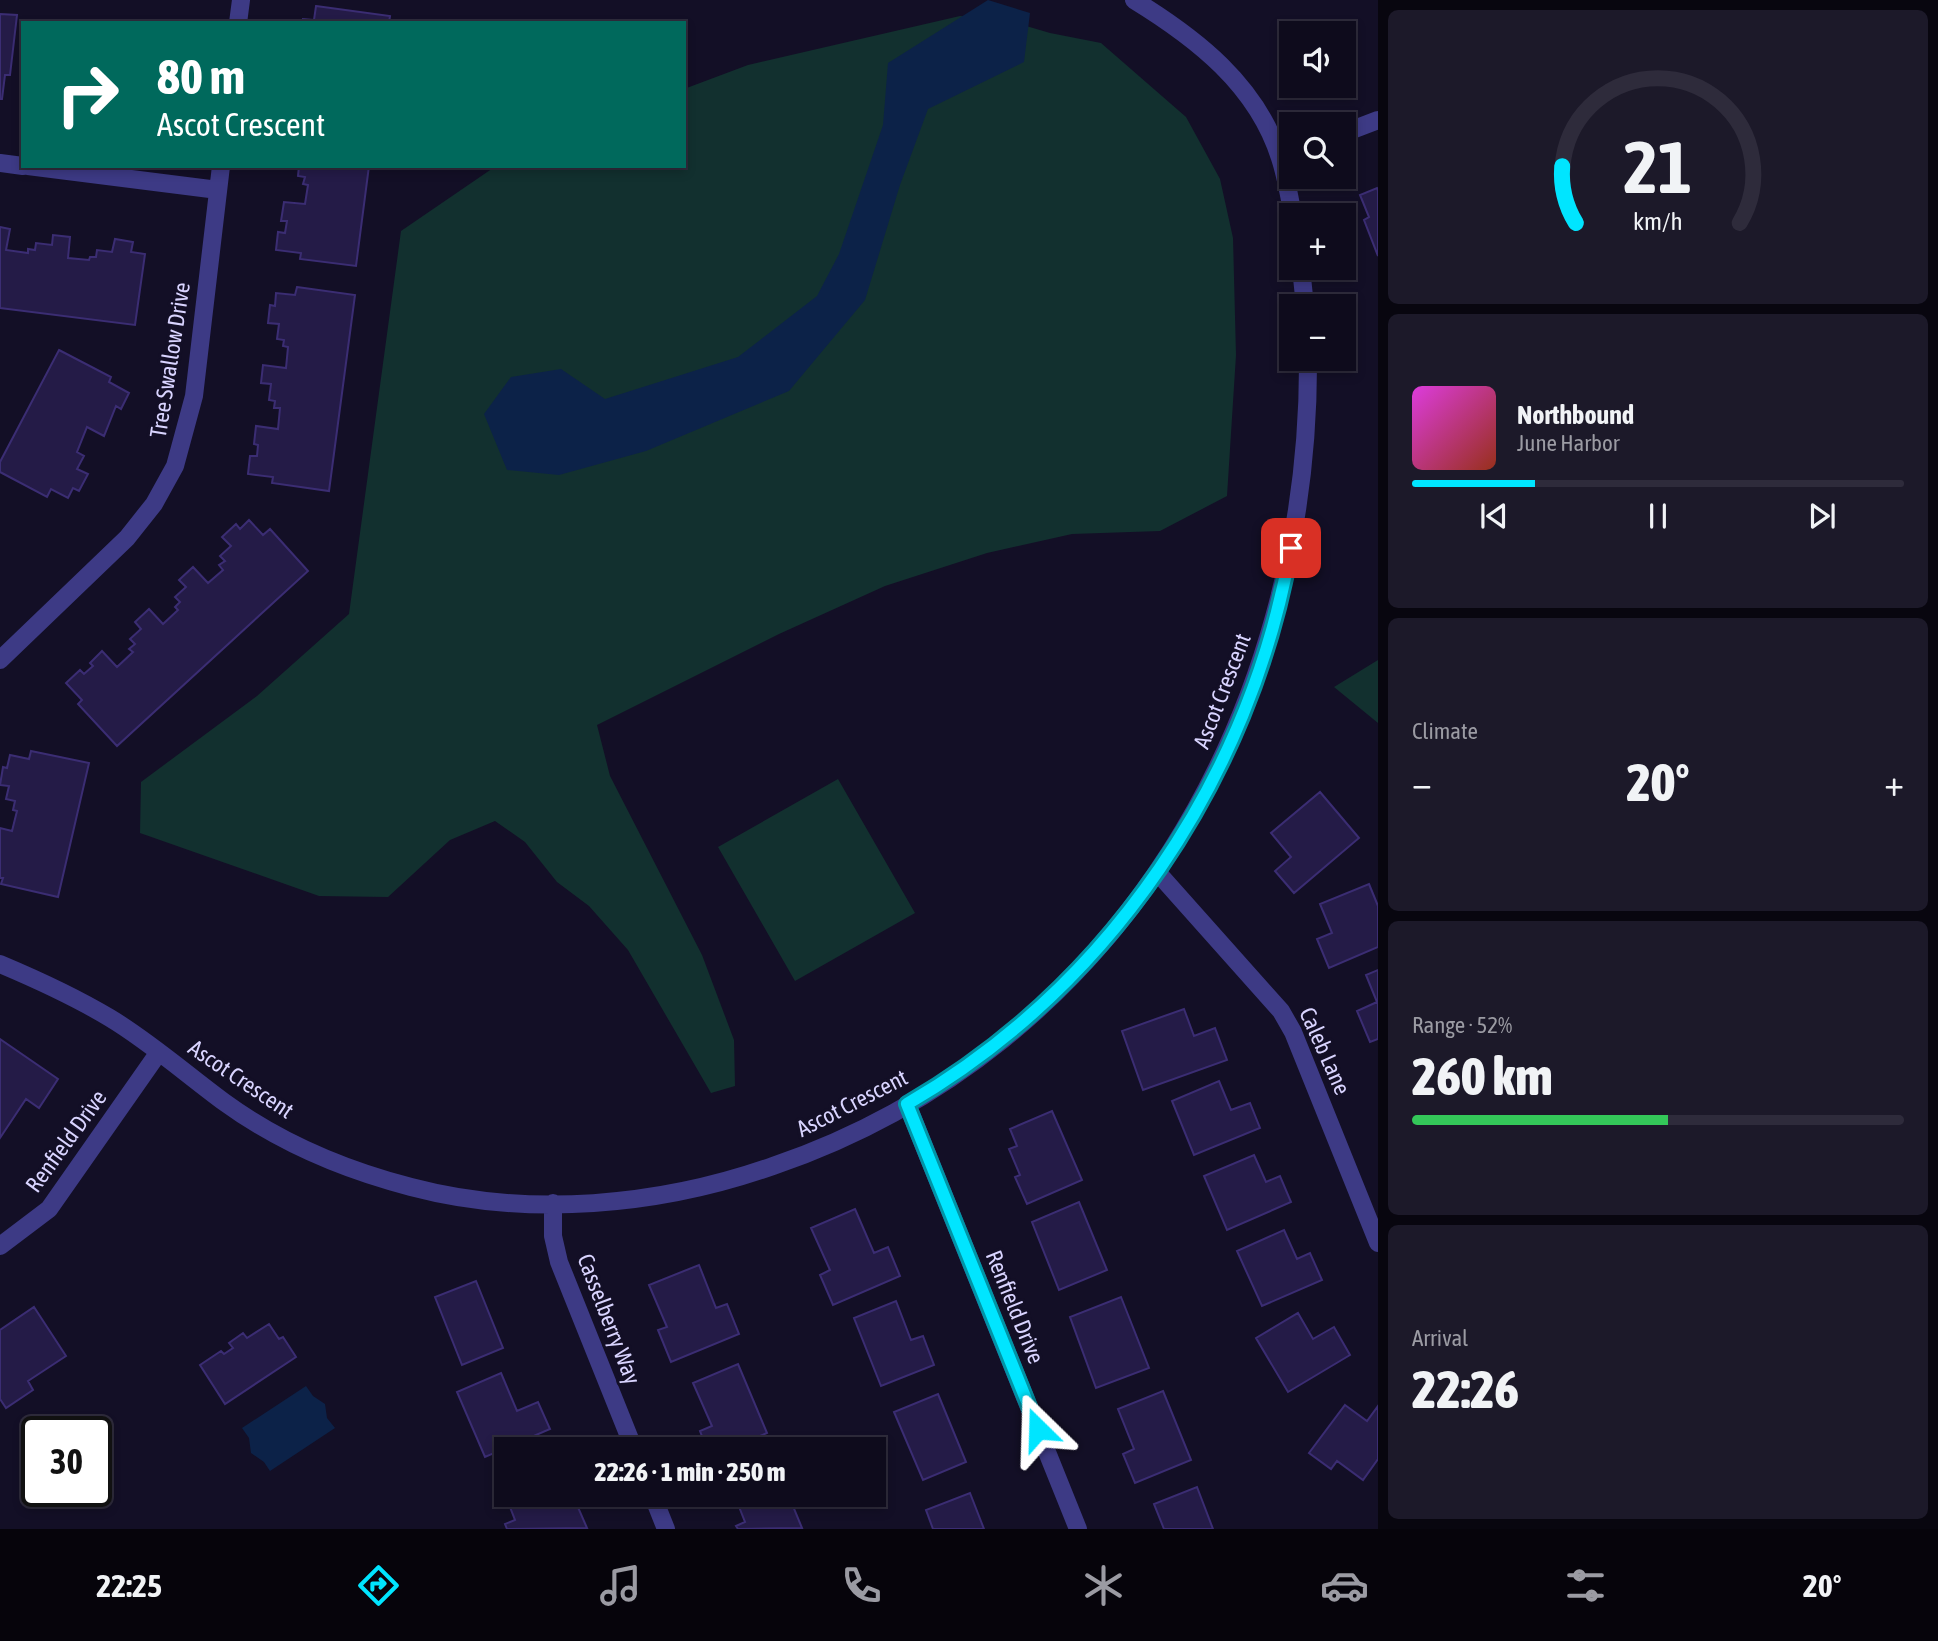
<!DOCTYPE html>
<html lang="en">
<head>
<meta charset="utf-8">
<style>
  body { margin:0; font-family:"Asap Condensed",sans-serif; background:#1c1929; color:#f1f3f6; height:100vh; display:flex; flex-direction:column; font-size:26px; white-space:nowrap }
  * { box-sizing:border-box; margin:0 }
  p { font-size:23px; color:#9b9ba3 }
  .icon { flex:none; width:38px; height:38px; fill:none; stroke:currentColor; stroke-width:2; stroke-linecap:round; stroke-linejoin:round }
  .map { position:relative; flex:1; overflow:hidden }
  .sheet { display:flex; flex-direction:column; gap:10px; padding:10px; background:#08060f; width:560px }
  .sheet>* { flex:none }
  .hud { position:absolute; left:21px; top:21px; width:665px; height:147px; border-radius:0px; box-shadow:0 4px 10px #0003,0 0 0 2px #2e2b3b; background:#00695c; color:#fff; overflow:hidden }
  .tools { position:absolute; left:1279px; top:21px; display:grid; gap:14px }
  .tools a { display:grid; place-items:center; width:77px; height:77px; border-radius:0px; background:#0e0b1c; box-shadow:0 4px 10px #0003,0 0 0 2px #2e2b3b; font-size:35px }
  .speed { position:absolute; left:21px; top:1416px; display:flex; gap:14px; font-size:35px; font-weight:700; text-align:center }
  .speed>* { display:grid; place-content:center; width:91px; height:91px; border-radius:50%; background:#0e0b1c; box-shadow:0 4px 10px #0003,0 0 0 2px #2e2b3b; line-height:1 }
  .speed .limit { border:4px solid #111; border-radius:10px; background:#fff; color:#111 }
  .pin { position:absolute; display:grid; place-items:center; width:60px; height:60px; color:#fff; margin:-30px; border-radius:14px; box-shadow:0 4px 10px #0006 }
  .me { position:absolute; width:77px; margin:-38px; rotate:338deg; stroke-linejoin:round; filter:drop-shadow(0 0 5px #0008) }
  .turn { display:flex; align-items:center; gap:24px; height:147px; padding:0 21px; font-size:32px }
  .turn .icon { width:91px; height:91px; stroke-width:2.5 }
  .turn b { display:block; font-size:49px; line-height:60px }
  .big { font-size:52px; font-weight:800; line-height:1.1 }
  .sheet .widget { flex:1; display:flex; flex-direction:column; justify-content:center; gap:10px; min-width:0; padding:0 24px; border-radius:10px; background:#1c1929 }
  .sheet .dial { align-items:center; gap:0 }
  .dial svg { height:182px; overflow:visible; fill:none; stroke:#2e2b3b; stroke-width:7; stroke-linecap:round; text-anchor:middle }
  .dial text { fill:#f1f3f6; stroke:none }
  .song { display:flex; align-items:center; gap:21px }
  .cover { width:84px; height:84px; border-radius:10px; background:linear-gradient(135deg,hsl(300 70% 55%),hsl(10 70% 35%)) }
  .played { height:7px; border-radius:4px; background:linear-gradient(90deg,#00e5ff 25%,#2e2b3b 25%) }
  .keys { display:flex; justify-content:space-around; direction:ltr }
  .heat { display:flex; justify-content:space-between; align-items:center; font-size:38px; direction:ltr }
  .charge { height:10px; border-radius:5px; background:linear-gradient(90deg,#34c759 52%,#2e2b3b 0) }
  .trip { position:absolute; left:494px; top:1437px; width:392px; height:70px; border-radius:0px; background:#0e0b1c; box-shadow:0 4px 10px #0003,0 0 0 2px #2e2b3b; font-weight:800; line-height:70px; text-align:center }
  .tabs { display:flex; height:112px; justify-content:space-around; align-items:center; background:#06040b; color:#9b9ba3 }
  .tabs .icon { width:49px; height:49px }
  .tabs .active { color:#00e5ff }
  .tabs b { font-size:32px; color:#f1f3f6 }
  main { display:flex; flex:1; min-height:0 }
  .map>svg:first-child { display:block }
  .green { fill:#12302f }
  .water { fill:#0c2248 }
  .building { fill:#241b47; stroke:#3b2d73; stroke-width:2 }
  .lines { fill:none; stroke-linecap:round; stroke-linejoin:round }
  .street { stroke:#3d3a85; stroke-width:18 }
  .route-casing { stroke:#0095a6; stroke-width:18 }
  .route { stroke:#00e5ff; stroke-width:12 }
  .labels { text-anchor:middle; stroke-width:6; stroke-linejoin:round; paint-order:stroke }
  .street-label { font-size:23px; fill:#d9d4ff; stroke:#130f26 }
</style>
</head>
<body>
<main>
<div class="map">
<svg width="1378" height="1529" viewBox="0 0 1378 1529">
  <rect width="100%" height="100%" fill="#130f26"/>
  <path class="green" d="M960 16 1002 19 1050 33 1101 43 1186 117 1220 179 1233 238 1236 355 1227 496 1160 531 1072 534 987 553 885 586 779 634 597 725 610 776 702 955 734 1040 735 1086 711 1093 628 950 589 906 557 882 525 842 495 821 450 840 388 897 319 896 140 833 141 782 257 696 349 614 401 231 496 166H684V89L748 65Z
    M1378 660V723L1334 687Z
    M838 779 915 913 795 981 718 847Z"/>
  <path class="water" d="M988 0 1030 13 1024 62 928 109 900 185 865 300 789 391 646 451 559 475 507 470 484 414 511 377 561 369 605 399 738 357 817 296 839 254 883 125 888 63Z
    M306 1386 313 1396 325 1404 327 1418 335 1428 270 1471 264 1462 251 1453 249 1438 242 1428Z"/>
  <path class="building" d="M316 6 390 16 389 23H303V19L314 20Z
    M0 14 17 15 10 75H5L2 99H0Z
    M299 166H369L356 266 300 259 301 253 276 250 278 232 285 233 287 221H281L284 202 305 204 308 185 303 184 305 177 298 176Z
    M1377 188 1378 191V256L1364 220 1369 217 1360 195Z
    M0 227 10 229 6 250 28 253V249L35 250 36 243 52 245 53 235 70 237 68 258 89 260 90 257H96L97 250 112 252 115 239 133 242 131 252 145 254 135 325 0 308Z
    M297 287 355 295 329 491 272 483 273 477 248 474 250 456H257L258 445 254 444 256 426 278 429 280 408H274L275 401 269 400 271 384 261 383 263 365 286 368 288 347 283 346 284 340 277 339 279 324 268 323 270 305 275 306 276 293 295 295Z
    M59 350 111 377 109 382 129 393 121 409 116 406 104 436 87 427 77 452 84 456 77 469 88 474 79 491 73 488 68 498 51 489 47 497 0 472V462Z
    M249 520 263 535 270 529 308 571 117 746 78 704 82 700 66 683 80 670 84 674 93 666 90 663 102 651 117 667 133 652 129 649 135 644 130 639 141 629 135 622 149 609 163 624 178 610 175 607 180 602 175 597 186 587 179 580 193 567 208 583 223 570 219 565 225 561 220 556 231 546 222 537 236 524 240 529Z
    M31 751 89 763 58 897 1 884 3 878H0V828L12 831 17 811 13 810 15 801 6 799 9 786 0 785 3 767 7 768 10 755 29 759Z
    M1320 792 1359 838 1294 893 1275 871 1291 857 1271 833Z
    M1369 884 1378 906V947L1329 968 1317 939 1332 933 1320 904Z
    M1378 970V1039L1370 1042 1357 1011 1377 1002 1366 975Z
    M1184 1009 1194 1036 1215 1028 1227 1060 1143 1090 1122 1031Z
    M0 1039 58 1079 39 1108 26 1099 0 1138Z
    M1219 1081 1231 1110 1250 1103 1260 1128 1194 1155 1172 1101Z
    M1052 1111 1082 1180 1027 1204 1015 1177 1020 1175 1009 1149 1017 1146 1010 1129Z
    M1254 1155 1266 1182 1280 1176 1291 1202 1227 1230 1204 1176Z
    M1079 1202 1107 1270 1059 1290 1032 1222Z
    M855 1209 874 1253 888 1247 900 1276 833 1305 820 1275 830 1270 811 1228Z
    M1284 1230 1297 1259 1310 1253 1322 1280 1262 1306 1237 1251Z
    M699 1265 716 1308 727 1304 739 1334 671 1362 658 1330 667 1327 649 1285Z
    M476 1281 503 1348 462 1365 435 1297Z
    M1121 1297 1149 1368 1096 1388 1070 1317Z
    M896 1301 911 1340 923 1336 934 1365 881 1386 854 1318Z
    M34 1307 66 1356 28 1381 33 1390 6 1408 0 1399V1330Z
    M1298 1313 1313 1339 1334 1327 1350 1355 1288 1392 1256 1338Z
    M269 1324 279 1339 283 1337 296 1357 225 1404 200 1365 221 1351 224 1354 233 1348 229 1343 243 1333 247 1338Z
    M738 1364 767 1433 728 1449H707L700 1431 712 1426 693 1383Z
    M501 1373 517 1411 538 1402 550 1429 485 1457 457 1392Z
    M1163 1391 1191 1460 1135 1483 1123 1454 1134 1449 1118 1409Z
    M938 1394 966 1462 923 1480 894 1412Z
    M1345 1405 1367 1421 1378 1406V1459L1363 1480 1337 1461 1331 1469 1309 1453Z
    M506 1476V1494H556L559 1504 574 1498 587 1528 507 1529 505 1524 515 1520 499 1479Z
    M1197 1487 1213 1529H1164L1154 1504Z
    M970 1493 984 1529H933L926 1510Z
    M734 1494H788L802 1528 738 1529 736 1526 745 1522Z"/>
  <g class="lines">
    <path class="street" d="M1134 0C1196 38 1257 85 1280 158 1286 176 1289 196 1293 215
      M238 23 241 0
      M1344 133 1378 120
      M0 163 23 166
      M28 166 218 190
      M1301 268 1305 306
      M0 660 127 538 154 504 175 466 194 396 221 166
      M1158 873 1281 1011 1293 1032 1378 1243
      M0 964C38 980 75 997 110 1018 150 1042 186 1074 224 1102 279 1142 345 1170 411 1187 528 1218 660 1206 773 1166 1118 1048 1310 713 1308 359
      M907 1104 1078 1529
      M553 1203V1236L559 1262 634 1449
      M0 1246 49 1209 159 1052
      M652 1494 666 1529"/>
  </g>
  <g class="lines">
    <g class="route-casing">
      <path id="route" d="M1038 1429 907 1104C1110 986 1250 779 1291 548"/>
    </g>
    <use href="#route" class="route"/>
  </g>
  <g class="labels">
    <g class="street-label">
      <text transform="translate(170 360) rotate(-81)" y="8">Tree Swallow Drive</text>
      <text transform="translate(1222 691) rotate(-69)" y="8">Ascot Crescent</text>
      <text transform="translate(1325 1051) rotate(66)" y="8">Caleb Lane</text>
      <text transform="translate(241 1079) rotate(34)" y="8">Ascot Crescent</text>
      <text transform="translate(852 1103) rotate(-27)" y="8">Ascot Crescent</text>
      <text transform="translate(66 1141) rotate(-54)" y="8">Renfield Drive</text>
      <text transform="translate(1015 1307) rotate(68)" y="8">Renfield Drive</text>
      <text transform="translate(609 1319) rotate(69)" y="8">Casselberry Way</text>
    </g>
  </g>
</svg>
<div class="tools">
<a><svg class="icon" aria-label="sound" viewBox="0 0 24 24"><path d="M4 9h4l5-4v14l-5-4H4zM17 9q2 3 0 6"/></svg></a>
<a><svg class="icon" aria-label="search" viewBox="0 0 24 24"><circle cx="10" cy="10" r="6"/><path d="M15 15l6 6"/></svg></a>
<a>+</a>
<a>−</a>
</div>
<div class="speed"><div class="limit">30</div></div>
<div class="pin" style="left:1291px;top:548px;background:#d93025"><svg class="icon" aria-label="arrive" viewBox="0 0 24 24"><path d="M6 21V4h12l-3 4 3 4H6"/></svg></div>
<svg class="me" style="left:1038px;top:1429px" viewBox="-20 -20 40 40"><path d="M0-17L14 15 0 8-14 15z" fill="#00e5ff" stroke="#fff" stroke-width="4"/></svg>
<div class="trip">22:26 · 1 min · 250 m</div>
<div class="hud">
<div class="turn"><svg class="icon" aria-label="right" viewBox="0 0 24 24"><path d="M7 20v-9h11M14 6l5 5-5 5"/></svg><div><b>80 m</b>Ascot Crescent</div></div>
</div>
</div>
<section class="sheet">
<div class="widget dial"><svg viewBox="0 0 100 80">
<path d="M14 69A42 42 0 1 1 86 69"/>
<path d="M14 69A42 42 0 0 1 8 44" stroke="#00e5ff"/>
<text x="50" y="56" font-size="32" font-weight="700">21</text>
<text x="50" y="72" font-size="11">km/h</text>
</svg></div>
<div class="widget">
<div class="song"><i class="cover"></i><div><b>Northbound</b><p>June Harbor</p></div></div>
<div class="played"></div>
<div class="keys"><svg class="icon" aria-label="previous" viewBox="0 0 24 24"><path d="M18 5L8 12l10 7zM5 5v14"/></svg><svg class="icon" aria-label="pause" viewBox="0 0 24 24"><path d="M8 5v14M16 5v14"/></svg><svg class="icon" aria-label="next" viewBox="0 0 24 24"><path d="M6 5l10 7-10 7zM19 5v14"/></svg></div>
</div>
<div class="widget"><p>Climate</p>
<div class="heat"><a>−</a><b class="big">20°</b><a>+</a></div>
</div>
<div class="widget"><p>Range · 52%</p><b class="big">260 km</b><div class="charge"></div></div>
<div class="widget"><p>Arrival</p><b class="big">22:26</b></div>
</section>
</main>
<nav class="tabs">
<b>22:25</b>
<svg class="icon active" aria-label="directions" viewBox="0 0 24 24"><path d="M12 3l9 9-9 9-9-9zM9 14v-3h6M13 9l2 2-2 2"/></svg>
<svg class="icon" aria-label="music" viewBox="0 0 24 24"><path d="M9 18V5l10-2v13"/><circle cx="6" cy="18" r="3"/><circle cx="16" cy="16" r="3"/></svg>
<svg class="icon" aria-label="phone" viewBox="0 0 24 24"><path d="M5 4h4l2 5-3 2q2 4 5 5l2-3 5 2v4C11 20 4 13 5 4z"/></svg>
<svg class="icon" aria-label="climate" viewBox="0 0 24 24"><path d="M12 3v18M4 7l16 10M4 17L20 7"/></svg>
<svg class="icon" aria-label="car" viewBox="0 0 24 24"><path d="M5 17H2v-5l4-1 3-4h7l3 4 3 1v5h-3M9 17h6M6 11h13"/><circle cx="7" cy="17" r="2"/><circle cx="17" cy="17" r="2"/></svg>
<svg class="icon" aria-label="filters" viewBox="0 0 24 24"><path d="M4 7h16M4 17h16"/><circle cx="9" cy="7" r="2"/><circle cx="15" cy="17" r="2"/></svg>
<b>20°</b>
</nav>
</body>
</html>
